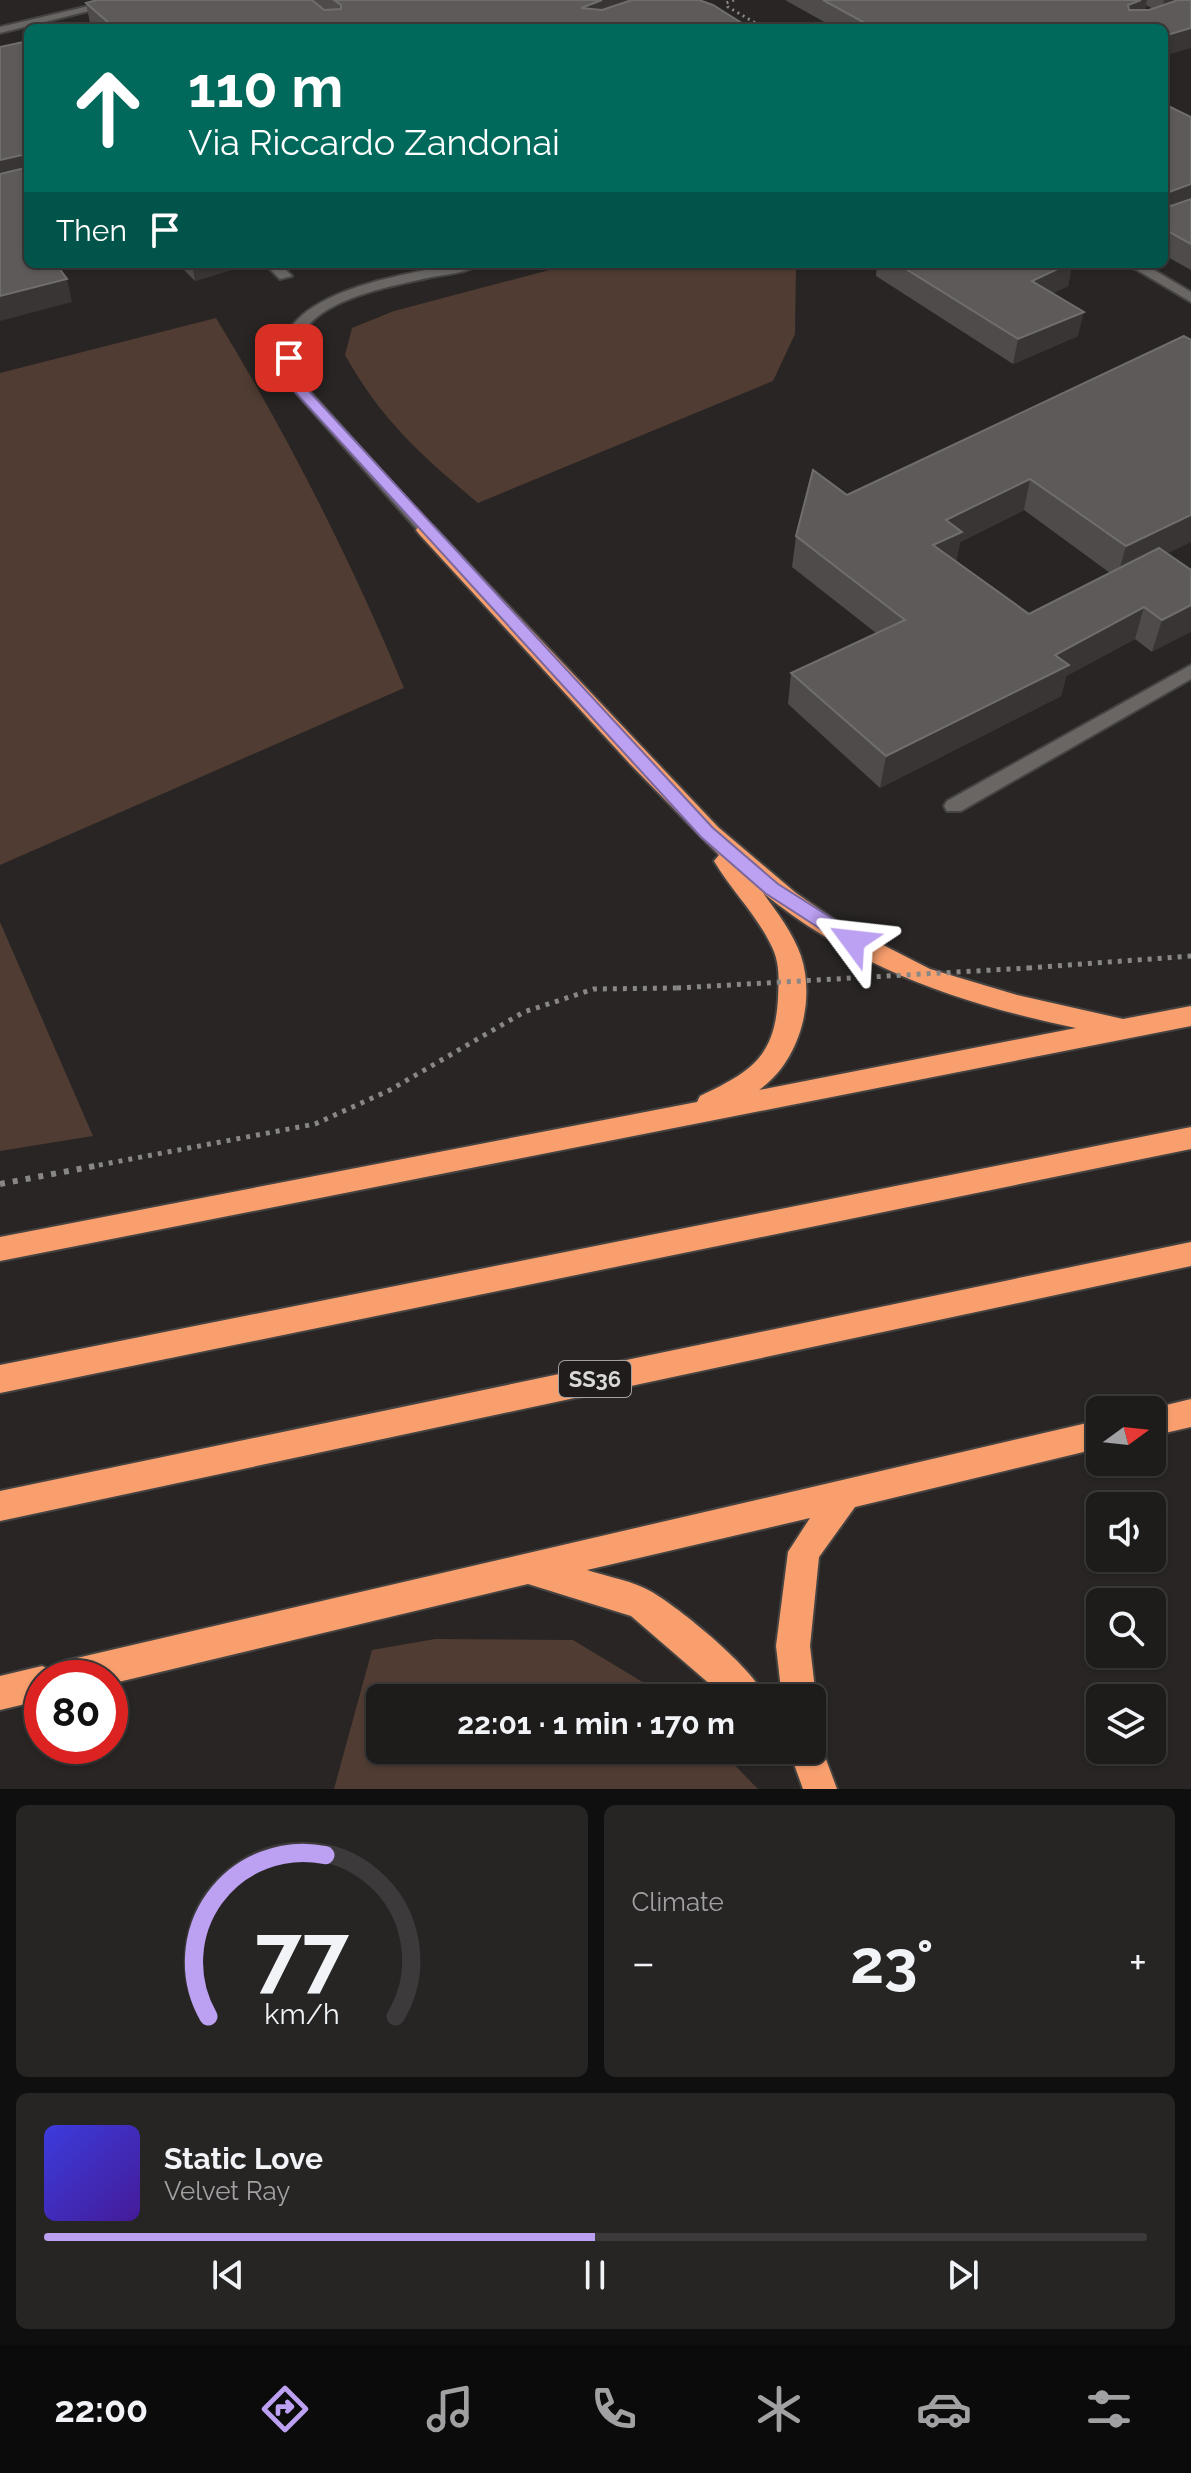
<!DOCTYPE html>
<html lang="en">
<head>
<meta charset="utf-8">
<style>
  body { margin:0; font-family:Raleway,sans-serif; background:#262524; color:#f1f3f6; height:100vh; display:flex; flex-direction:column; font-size:30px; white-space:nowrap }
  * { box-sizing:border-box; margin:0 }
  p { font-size:26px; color:#a1a1a3 }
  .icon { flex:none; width:44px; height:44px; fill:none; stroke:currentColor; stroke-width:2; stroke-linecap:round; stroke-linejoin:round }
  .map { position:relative; height:1789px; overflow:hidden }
  .side { display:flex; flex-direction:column; gap:16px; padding:16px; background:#100f0f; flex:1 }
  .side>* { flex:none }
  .guide { position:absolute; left:24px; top:24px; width:1144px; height:244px; border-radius:12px; box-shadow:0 2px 6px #0004,0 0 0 2px #3c3a3a; background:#00695c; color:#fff; overflow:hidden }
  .needle { width:52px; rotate:75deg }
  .buttons { position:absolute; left:1086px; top:1396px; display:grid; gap:16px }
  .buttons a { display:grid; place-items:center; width:80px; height:80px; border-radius:12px; background:#1e1c1b; box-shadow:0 2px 6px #0004,0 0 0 2px #3c3a3a; font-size:40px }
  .speed { position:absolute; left:24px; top:1660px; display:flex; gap:16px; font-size:40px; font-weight:700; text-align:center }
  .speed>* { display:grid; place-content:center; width:104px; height:104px; border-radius:50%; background:#1e1c1b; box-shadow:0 2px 6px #0004,0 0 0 2px #3c3a3a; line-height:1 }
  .speed .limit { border:12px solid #d22; background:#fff; color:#111 }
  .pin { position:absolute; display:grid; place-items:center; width:68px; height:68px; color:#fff; margin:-34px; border-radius:16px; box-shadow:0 4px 12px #0006 }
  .me { position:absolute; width:88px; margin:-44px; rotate:300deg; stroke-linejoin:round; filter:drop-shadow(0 0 6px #0008) }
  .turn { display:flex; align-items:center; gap:28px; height:168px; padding:0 32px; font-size:36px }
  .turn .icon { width:104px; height:104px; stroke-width:2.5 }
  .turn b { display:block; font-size:56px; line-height:68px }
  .then { display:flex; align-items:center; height:76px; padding:0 32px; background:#0003; gap:16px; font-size:30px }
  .big { font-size:60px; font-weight:700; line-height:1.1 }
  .side .widget { flex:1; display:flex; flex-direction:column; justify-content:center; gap:12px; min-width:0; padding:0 28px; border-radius:12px; background:#262524 }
  .side .dial { align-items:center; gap:0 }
  .dial svg { height:208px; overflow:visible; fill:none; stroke:#3c3a3a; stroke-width:7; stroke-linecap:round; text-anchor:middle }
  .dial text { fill:#f1f3f6; stroke:none }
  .song { display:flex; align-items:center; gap:24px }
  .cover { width:96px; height:96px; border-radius:12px; background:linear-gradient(135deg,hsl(240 70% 55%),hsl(260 70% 35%)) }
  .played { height:8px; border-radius:4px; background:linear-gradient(90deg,#bca0f2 50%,#3c3a3a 50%) }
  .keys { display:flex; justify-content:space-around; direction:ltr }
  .heat { display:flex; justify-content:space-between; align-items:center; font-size:44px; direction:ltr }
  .side .tiles { flex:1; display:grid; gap:16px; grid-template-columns:1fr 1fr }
  .widget:last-child { grid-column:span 2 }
  .trip { position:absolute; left:366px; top:1684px; width:460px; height:80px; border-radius:12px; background:#1e1c1b; box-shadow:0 2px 6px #0004,0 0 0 2px #3c3a3a; font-weight:700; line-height:80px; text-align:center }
  .tabs { display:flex; height:128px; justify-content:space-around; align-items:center; background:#0c0b0b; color:#a1a1a3 }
  .tabs .icon { width:56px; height:56px }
  .tabs .active { color:#bca0f2 }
  .tabs b { font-size:36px; color:#f1f3f6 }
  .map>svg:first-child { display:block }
  .green { fill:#503c32 }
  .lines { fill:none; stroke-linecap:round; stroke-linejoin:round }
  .minor-casing { stroke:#454342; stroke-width:4 }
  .highway-casing { stroke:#454342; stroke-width:4 }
  .path-far2 { stroke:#898786; stroke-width:3; stroke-dasharray:2 4; stroke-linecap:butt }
  .path-far1 { stroke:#898786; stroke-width:5; stroke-dasharray:4 6; stroke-linecap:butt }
  .path { stroke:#898786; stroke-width:6; stroke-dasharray:5 8; stroke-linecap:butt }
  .minor { fill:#696664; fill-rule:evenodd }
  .highway { fill:#f99f6d; fill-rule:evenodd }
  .path-bridge { stroke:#898786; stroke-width:5; stroke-dasharray:4 6; stroke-linecap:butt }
  .wall { fill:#4e4b4a; fill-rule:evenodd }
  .shaded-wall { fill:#383534 }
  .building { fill:#5d5a59; stroke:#706e6d; stroke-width:2 }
  .route { fill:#bca0f2; stroke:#7a689d; stroke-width:2 }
  .labels { text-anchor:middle; stroke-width:6; stroke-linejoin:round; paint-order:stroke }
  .shield { fill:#1f1c1b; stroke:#a2a09f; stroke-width:2 }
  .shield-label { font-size:22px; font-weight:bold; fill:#dad8d7 }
</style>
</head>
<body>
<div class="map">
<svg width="1191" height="1789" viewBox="0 0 1191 1789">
  <rect width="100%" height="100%" fill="#282524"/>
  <path class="green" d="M572 264H796L795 334 773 381 478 503C421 455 382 421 345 355L352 328 394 311Z
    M216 318C288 436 351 560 404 688L0 865V373Z
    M0 922 93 1136 0 1151Z
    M435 1639 573 1640 669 1698H380V1750H720L758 1789H334L372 1650Z"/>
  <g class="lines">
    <g class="minor-casing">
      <path id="minor" d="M114 0H133L0 33V27Z
        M265 264H280L292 276 280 279Z
        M455 264H479C468 273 447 274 432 277 376 290 264 307 307 388L432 527 434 530 426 535 420 533 296 393C236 298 394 277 455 264Z
        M1127 264H1144L1191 292V302Z
        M1191 665V679L961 811H947L944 806 947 801Z"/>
    </g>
    <g class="highway-casing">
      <path id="highway" d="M426 524 433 526 718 827 796 893 838 922 930 969 1017 995 1123 1019 1191 1006V1026L0 1261V1237L697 1102 700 1096C750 1072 775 1058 778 998 779 978 780 961 770 943 755 913 731 890 714 861L719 855 630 764 419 534 416 530 419 526ZM763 893C855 968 961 1004 1076 1028L759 1090C799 1062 816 1002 801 956 793 933 777 912 763 893Z
        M1191 1127V1149L0 1393V1365Z
        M1191 1242V1266L0 1521V1491Z
        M1191 1399V1427L1152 1436V1410H1146Z
        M1100 1420V1448L855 1507 819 1557 810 1646 816 1698 812 1707V1698H782L776 1646 788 1552 810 1518 587 1570C608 1577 634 1581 652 1592 682 1610 753 1668 766 1698H726L631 1616 528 1584 110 1684V1678H42V1700L0 1710V1676L42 1666 51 1670 64 1661Z
        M812 1735 818 1738 837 1789H803L789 1750H812Z"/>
    </g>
    <path class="path-far2" d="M734 0 726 3 728 7 764 28"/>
    <path class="path-far1" d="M1028 968 1191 956
      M89 1167 315 1124 390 1090 524 1012 594 989 677 988"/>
    <path class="path" d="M0 1184 100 1165"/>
    <use href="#minor" class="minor"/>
    <use href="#highway" class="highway"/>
    <path class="path-bridge" d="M677 988 1028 968"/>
  </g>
  <path class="wall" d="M97 0H699L748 27 92 28 95 27 90 23 86 3Z
    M785 0H1191L1164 28H835ZM1146 5 1153 9 1145 10Z
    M1164 104 1191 117V270L1164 255Z
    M178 264H250L195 281Z
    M877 264H1072L1068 286 1053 293 1078 336 1013 364 876 276Z
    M1184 336 1167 554 1191 570 1152 652 1135 639 1066 676 1061 696 880 788 788 704 791 673 876 633 792 567 796 536 847 495ZM1024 510 1110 573 1029 614 956 562 960 542Z"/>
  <path class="shaded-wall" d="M602 0H657L582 28 581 8Z
    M1141 0H1147L1143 18 1124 25 1128 5Z
    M1164 0H1191L1161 13Z
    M1191 28V48L1164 56V36Z
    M22 155 27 177 0 184V160Z
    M1191 184V200L1164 214 1169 192Z
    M192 264H250L195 281Z
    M1068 264H1072L1068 286 1027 305 1032 281Z
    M67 279 72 302 0 321V296Z
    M1084 312 1078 336 1013 364 1018 339Z
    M1030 479 1024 510 960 542 956 563 933 545 946 520Z
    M1191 515V542L1117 578 1126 546Z
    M1191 605V632L1152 652 1162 620Z
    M1144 607 1135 639 1066 676 1061 696 880 788 886 756 1055 655Z"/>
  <path class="building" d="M97 0H312L324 10 341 9V5L334 0H602L581 8 602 10 632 0H699L713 5 748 27 479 28 475 26 466 28H92L110 24 86 3Z
    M823 0H1141L1128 5 1129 10H1149L1178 0H1191V28L1164 36V28H874Z
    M28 41V223H26L28 226V264H56L67 279 0 296V174L25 168 26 158 22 155 0 160V47Z
    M1164 104 1191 117V184L1169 192 1167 204 1171 206 1191 199V244L1164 229Z
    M898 264H1068L1032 281 1084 312 1018 339Z
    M1184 336 1191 340V515L1126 546 1030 479 946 520 962 532 933 545 1029 614 1159 548 1191 570V605L1162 620 1144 607 1055 655 1069 665 886 756 791 673 905 620 796 536 813 470 847 495Z"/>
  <path class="route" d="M285 356H294L306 388 713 828 778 884 860 936V946H847L765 893 701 837 296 393 285 373Z"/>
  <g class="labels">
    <rect class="shield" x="559" y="1361" width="72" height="36" rx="6"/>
    <g class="shield-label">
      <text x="595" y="1387">SS36</text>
    </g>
  </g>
</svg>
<div class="buttons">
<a><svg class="needle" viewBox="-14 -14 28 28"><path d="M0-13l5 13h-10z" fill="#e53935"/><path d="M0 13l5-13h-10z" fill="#a1a1a3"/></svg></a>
<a><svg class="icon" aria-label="sound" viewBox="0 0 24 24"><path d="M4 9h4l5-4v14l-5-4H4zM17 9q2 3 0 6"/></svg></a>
<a><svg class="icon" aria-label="search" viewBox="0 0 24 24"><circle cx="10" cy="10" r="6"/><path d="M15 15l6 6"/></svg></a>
<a><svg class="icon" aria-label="layers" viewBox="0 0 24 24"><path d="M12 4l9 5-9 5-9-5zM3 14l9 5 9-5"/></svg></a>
</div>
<div class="speed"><div class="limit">80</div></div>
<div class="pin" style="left:289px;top:358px;background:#d93025"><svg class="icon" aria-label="arrive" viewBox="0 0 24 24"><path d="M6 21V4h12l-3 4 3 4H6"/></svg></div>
<svg class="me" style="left:853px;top:941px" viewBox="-20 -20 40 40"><path d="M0-17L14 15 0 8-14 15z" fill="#bca0f2" stroke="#fff" stroke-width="4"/></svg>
<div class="trip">22:01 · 1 min · 170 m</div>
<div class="guide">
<div class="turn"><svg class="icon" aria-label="ahead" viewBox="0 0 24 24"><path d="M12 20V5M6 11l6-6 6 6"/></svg><div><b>110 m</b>Via Riccardo Zandonai</div></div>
<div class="then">Then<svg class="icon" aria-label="arrive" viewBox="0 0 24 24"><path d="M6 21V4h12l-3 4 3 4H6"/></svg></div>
</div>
</div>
<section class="side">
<div class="tiles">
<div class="widget dial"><svg viewBox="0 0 100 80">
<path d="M14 69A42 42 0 1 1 86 69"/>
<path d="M14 69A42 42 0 0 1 59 7" stroke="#bca0f2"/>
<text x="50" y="56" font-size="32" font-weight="700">77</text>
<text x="50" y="72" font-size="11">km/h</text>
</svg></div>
<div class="widget"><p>Climate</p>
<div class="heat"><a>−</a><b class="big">23°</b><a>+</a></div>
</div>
<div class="widget">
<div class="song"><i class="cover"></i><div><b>Static Love</b><p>Velvet Ray</p></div></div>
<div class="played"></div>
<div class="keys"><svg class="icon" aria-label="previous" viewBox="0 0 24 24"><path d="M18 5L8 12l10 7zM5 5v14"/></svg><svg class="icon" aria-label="pause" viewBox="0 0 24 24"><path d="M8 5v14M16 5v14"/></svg><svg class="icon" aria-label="next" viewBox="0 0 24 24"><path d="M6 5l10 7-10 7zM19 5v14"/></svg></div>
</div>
</div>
</section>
<nav class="tabs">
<b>22:00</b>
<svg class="icon active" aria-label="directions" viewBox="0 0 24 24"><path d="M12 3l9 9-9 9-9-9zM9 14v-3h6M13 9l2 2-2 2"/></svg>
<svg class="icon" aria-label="music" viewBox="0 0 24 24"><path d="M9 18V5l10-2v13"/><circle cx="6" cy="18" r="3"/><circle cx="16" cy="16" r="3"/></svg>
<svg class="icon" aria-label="phone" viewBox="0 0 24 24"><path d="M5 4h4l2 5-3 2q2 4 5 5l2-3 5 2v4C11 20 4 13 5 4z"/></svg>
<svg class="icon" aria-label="climate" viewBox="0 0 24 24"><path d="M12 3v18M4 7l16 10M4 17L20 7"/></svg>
<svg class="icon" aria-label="car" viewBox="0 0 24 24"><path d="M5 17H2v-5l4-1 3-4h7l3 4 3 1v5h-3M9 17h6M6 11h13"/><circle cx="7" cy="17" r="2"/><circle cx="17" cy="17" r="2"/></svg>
<svg class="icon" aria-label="filters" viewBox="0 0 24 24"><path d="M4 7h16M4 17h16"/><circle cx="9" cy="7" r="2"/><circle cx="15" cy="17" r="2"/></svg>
</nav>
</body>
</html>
